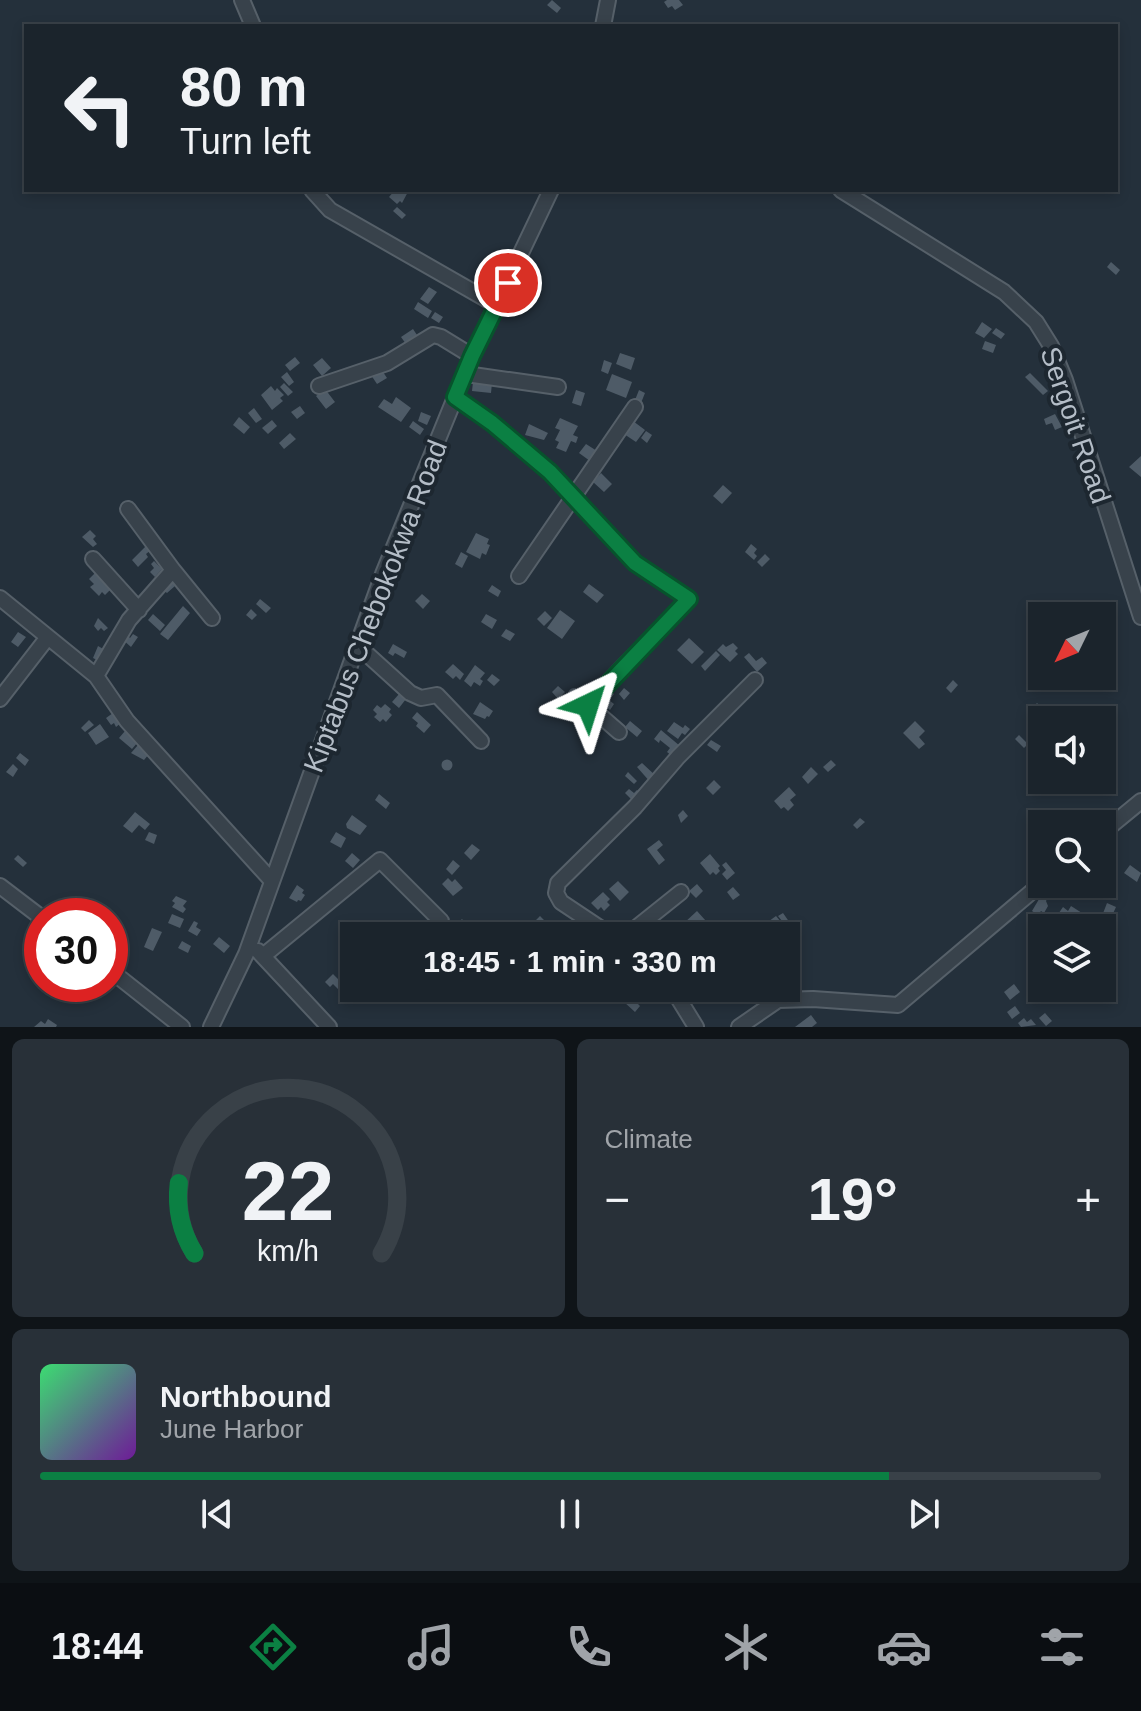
<!DOCTYPE html>
<html lang="en">
<head>
<meta charset="utf-8">
<style>
  body { margin:0; font-family:Arial,sans-serif; background:#283038; color:#f1f3f6; height:100vh; display:flex; flex-direction:column; font-size:30px; white-space:nowrap }
  * { box-sizing:border-box; margin:0 }
  p { font-size:26px; color:#a0a4a9 }
  .icon { flex:none; width:44px; height:44px; fill:none; stroke:currentColor; stroke-width:2; stroke-linecap:round; stroke-linejoin:round }
  .map { position:relative; height:1027px; overflow:hidden }
  .sheet { display:flex; flex-direction:column; gap:12px; padding:12px; background:#0f1418; flex:1 }
  .sheet>* { flex:none }
  .banner { position:absolute; left:24px; top:24px; width:1094px; height:168px; border-radius:0px; box-shadow:0 4px 12px #0003,0 0 0 2px #394148; background:#1b242c; color:#f1f3f6; overflow:hidden }
  .needle { width:52px; rotate:227deg }
  .controls { position:absolute; left:1028px; top:602px; display:grid; gap:16px }
  .controls a { display:grid; place-items:center; width:88px; height:88px; border-radius:0px; background:#1b242c; box-shadow:0 4px 12px #0003,0 0 0 2px #394148; font-size:40px }
  .speed { position:absolute; left:24px; top:898px; display:flex; gap:16px; font-size:40px; font-weight:700; text-align:center }
  .speed>* { display:grid; place-content:center; width:104px; height:104px; border-radius:50%; background:#1b242c; box-shadow:0 4px 12px #0003,0 0 0 2px #394148; line-height:1 }
  .speed .limit { border:12px solid #d22; background:#fff; color:#111 }
  .pin { position:absolute; display:grid; place-items:center; width:68px; height:68px; color:#fff; margin:-34px; border:4px solid #fff; border-radius:50%; box-shadow:0 2px 8px #0007 }
  .me { position:absolute; width:88px; margin:-44px; rotate:41deg; stroke-linejoin:round; filter:drop-shadow(0 0 6px #0008) }
  .turn { display:flex; align-items:center; gap:28px; height:168px; padding:0 24px; font-size:36px }
  .turn .icon { width:104px; height:104px; stroke-width:2.5 }
  .turn b { display:block; font-size:56px; line-height:68px }
  .big { font-size:60px; font-weight:800; line-height:1.1 }
  .sheet .tile { flex:1; display:flex; flex-direction:column; justify-content:center; gap:12px; min-width:0; padding:0 28px; border-radius:12px; background:#283038 }
  .sheet .dial { align-items:center; gap:0 }
  .dial svg { height:208px; overflow:visible; fill:none; stroke:#394148; stroke-width:7; stroke-linecap:round; text-anchor:middle }
  .dial text { fill:#f1f3f6; stroke:none }
  .song { display:flex; align-items:center; gap:24px }
  .cover { width:96px; height:96px; border-radius:12px; background:linear-gradient(135deg,hsl(140 70% 55%),hsl(280 70% 35%)) }
  .played { height:8px; border-radius:4px; background:linear-gradient(90deg,#0b8043 80%,#394148 80%) }
  .keys { display:flex; justify-content:space-around; direction:ltr }
  .heat { display:flex; justify-content:space-between; align-items:center; font-size:44px; direction:ltr }
  .sheet .tiles { flex:1; display:grid; gap:12px; grid-template-columns:1fr 1fr }
  .tile:last-child { grid-column:span 2 }
  .trip { position:absolute; left:340px; top:922px; width:460px; height:80px; border-radius:0px; background:#1b242c; box-shadow:0 4px 12px #0003,0 0 0 2px #394148; font-weight:800; line-height:80px; text-align:center }
  .tabs { display:flex; height:128px; justify-content:space-around; align-items:center; background:#0b0e12; color:#a0a4a9 }
  .tabs .icon { width:56px; height:56px }
  .tabs .active { color:#0b8043 }
  .tabs b { font-size:36px; color:#f1f3f6 }
  .map>svg:first-child { display:block }
  .building { fill:#4e5b67 }
  .lines { fill:none; stroke-linecap:round; stroke-linejoin:round }
  .minor-casing { stroke:#566069; stroke-width:18 }
  .minor { stroke:#38424b; stroke-width:14 }
  .route-casing { stroke:#07532c; stroke-width:20 }
  .route { stroke:#0b8043; stroke-width:14 }
  .labels { text-anchor:middle; stroke-width:8; stroke-linejoin:round; paint-order:stroke }
  .street-label { font-size:28px; fill:#b4bdc7; stroke:#1d2730 }
</style>
</head>
<body>
<div class="map">
<svg width="1141" height="1027" viewBox="0 0 1141 1027">
  <rect width="100%" height="100%" fill="#24303b"/>
  <path class="building" d="M552 0 561 8 557 13 547 5Z
    M667 0H679L683 5 675 10 672 6 668 8 664 2Z
    M395 190H409L402 203 400 201 397 204 389 197Z
    M397 207 406 215 402 219 393 211Z
    M1111 262 1120 270 1116 275 1107 267Z
    M429 287 437 292 428 304 420 299Z
    M418 302 432 311 428 318 414 309Z
    M435 312 443 317 439 323 431 318Z
    M982 322 992 329 984 338 975 333Z
    M996 328 1005 334 1001 339 992 333Z
    M413 329 417 335 406 344 401 337Z
    M985 341 996 345 993 353 982 349Z
    M620 353 635 358 631 370 616 364Z
    M295 357 300 363 290 371 285 365Z
    M322 358 331 368 322 376 313 365Z
    M604 360 612 363 608 374 601 371Z
    M381 369 387 378 377 384 371 375Z
    M287 372 294 382 289 386 281 377Z
    M1030 373 1048 391 1043 395 1025 377Z
    M612 374 632 382 626 398 606 390Z
    M473 382 492 383 491 393 472 391Z
    M284 383 293 392 288 396 280 387Z
    M271 386 275 391 277 388 284 395 280 398 283 401 272 410 261 395Z
    M325 389 335 402 326 409 316 396Z
    M576 390 585 393 581 406 572 403Z
    M639 390 645 393 641 403 635 400Z
    M396 397 411 408 401 422 378 407 384 399 392 404Z
    M300 406 305 413 297 419 291 412Z
    M254 408 262 419 256 423 248 413Z
    M421 412 431 416 427 425 418 421Z
    M1055 414 1062 427 1055 430 1052 423 1046 425 1044 419Z
    M239 417 250 427 244 434 233 425Z
    M560 418 578 426 573 435 578 437 576 443 571 441 566 452 556 448 559 442 555 440 560 430 555 428Z
    M272 420 277 426 268 434 262 428Z
    M413 421 424 429 420 435 409 427Z
    M633 421 645 430 636 442 624 434Z
    M529 424 548 433 544 440 525 435Z
    M646 431 652 435 647 443 641 438Z
    M290 433 296 439 284 449 279 443Z
    M586 444 597 451 590 461 579 453Z
    M1141 456V477L1129 467Z
    M601 473 612 484 604 492 593 482Z
    M723 485 732 493 722 504 713 496Z
    M90 530 96 536 93 539 97 544 93 547 82 537Z
    M476 533 489 539 487 544 490 545 486 555 482 553 480 559 466 552Z
    M751 544 757 549 754 553 757 556 754 560 745 552Z
    M146 546 151 550 146 554 148 557 138 567 132 560Z
    M461 552 468 556 462 568 455 564Z
    M765 554 770 559 762 567 757 562Z
    M154 561 162 569 155 577 150 572 154 568 151 564Z
    M96 572 112 588 105 595 102 592 99 596 90 587 94 584 89 579Z
    M172 580 175 586 167 593 163 590Z
    M589 584 604 595 597 603 583 592Z
    M492 585 501 591 498 597 488 591Z
    M422 594 430 601 423 609 415 601Z
    M260 599 271 608 266 613 256 604Z
    M183 606 190 613 168 640 160 634Z
    M251 609 257 615 252 620 246 615Z
    M560 610 575 621 562 639 547 628Z
    M545 611 552 618 544 626 537 619Z
    M153 614 165 625 160 631 148 620Z
    M486 614 497 620 492 629 481 622Z
    M98 618 108 628 104 631 101 628 98 631 94 626Z
    M506 629 515 634 510 641 501 636Z
    M18 632 26 637 18 647 11 642Z
    M126 634 130 638 133 634 138 637 131 647 122 639Z
    M689 638 704 652 692 664 677 650Z
    M733 643 738 648 735 651 738 654 730 662 717 650 723 644 726 647Z
    M393 644 407 652 404 658 395 653 393 656 388 653Z
    M98 646 105 650 99 661 93 658Z
    M716 651 720 655 705 671 701 666Z
    M749 653 756 661 762 657 767 663 757 672 744 657Z
    M453 664 464 674 460 680 456 676 453 679 445 672Z
    M475 665 485 673 480 679 483 681 480 686 474 682 471 687 464 681Z
    M492 674 500 680 494 686 487 680Z
    M953 680 958 685 951 693 946 688Z
    M558 686 565 692 558 699 552 692Z
    M606 688 614 694 609 700 614 704 610 710 597 699Z
    M624 688 630 693 624 700 619 694Z
    M568 694a6 6 0 1 1 12 0a6 6 0 1 1-12 0Z
    M399 694 406 699 399 708 392 702Z
    M480 702 493 711 489 717 487 716 485 719 473 714Z
    M1037 703 1048 714 1041 721 1028 713Z
    M385 704 391 709 389 712 392 715 386 722 383 719 380 722 374 717 377 714 373 710 377 705 381 708Z
    M417 712 431 725 424 733 416 726 418 723 412 718Z
    M113 713 121 723 116 727 114 723 111 725 106 718Z
    M89 720 94 725 85 732 81 728Z
    M630 721 642 731 637 737 625 727Z
    M915 721 925 731 919 737 925 744 919 749 903 733Z
    M674 722 683 728 685 725 690 729 685 735 682 733 678 739 667 731Z
    M100 724 109 737 96 745 88 733Z
    M661 730 680 746 672 756 667 752 670 748 660 740 659 743 654 739Z
    M125 731 138 742 132 749 119 738Z
    M1019 735 1028 744 1024 748 1015 739Z
    M711 740 721 746 717 752 707 745Z
    M138 745 149 754 144 760 131 753Z
    M20 753 29 760 25 766 16 758Z
    M441.5 765a5.5 5.5 0 1 1 11 0a5.5 5.5 0 1 1-11 0Z
    M831 760 836 765 828 772 823 767Z
    M642 763 657 777 651 783 637 767Z
    M13 764 18 769 13 777 6 772Z
    M811 767 818 774 808 784 802 777Z
    M628 772 637 781 634 784 625 776Z
    M714 780 721 787 713 795 706 788Z
    M789 787 796 795 790 800 794 805 788 811 784 807 781 809 774 801Z
    M629 789 634 793 637 790 640 793 633 801 625 793Z
    M379 794 390 803 386 809 375 800Z
    M683 810 688 816 681 823 678 815Z
    M135 812 150 824 145 830 139 825 132 833 123 826Z
    M352 815 367 826 360 835 347 828 346 824Z
    M860 818 865 822 857 829 853 825Z
    M149 832 157 835 154 844 145 840Z
    M336 832 346 838 341 848 330 842Z
    M659 840 663 845 657 850 665 860 659 865 647 849Z
    M472 844 480 850 471 860 464 853Z
    M352 853 360 860 353 868 345 861Z
    M710 854 720 866 718 868 720 871 716 875 713 872 710 875 700 863Z
    M18 855 27 863 23 867 14 859Z
    M453 860 460 866 452 875 446 869Z
    M726 862 735 873 727 880 722 874 726 870 722 865Z
    M1130 865 1141 873 1137 882 1124 873Z
    M448 878 452 882 455 879 463 888 453 896 442 884Z
    M618 881 629 892 620 901 609 889Z
    M697 884 703 891 696 898 689 891Z
    M297 885 304 890 302 893 305 895 301 901 298 900 297 902 289 898Z
    M733 887 740 895 733 900 727 892Z
    M603 892 610 899 607 902 610 905 604 911 601 907 598 910 591 903Z
    M1042 894 1048 897 1046 901 1048 906 1044 913 1041 911 1038 915 1032 911Z
    M176 896 187 901 183 906 186 909 183 913 172 907 175 903 172 901Z
    M1107 903 1116 907 1110 920 1102 916Z
    M1071 906 1082 913 1079 917 1083 920 1078 928H1061L1062 925 1054 920 1063 907 1068 911Z
    M697 911 706 921 695 930 684 923Z
    M783 913 790 923 786 926 778 916Z
    M172 914 184 919 180 928 168 923Z
    M540 916 546 922 542 926 546 930 541 935 537 931 533 935 527 929Z
    M776 916 782 923 771 932 765 924Z
    M462 919 467 925 462 931 456 925Z
    M194 921 198 923 196 927 201 930 197 936 188 931Z
    M152 928 162 932 153 951 144 947Z
    M757 928 763 936H746Z
    M219 937 230 946 224 953 213 944Z
    M182 941 191 946 188 953 178 948Z
    M333 974 343 984 338 989 333 984 330 987 325 982Z
    M1014 984 1020 992 1010 1000 1004 992Z
    M636 988 643 994 638 1004 640 1006 635 1012 624 1002Z
    M1015 1006 1020 1013 1012 1019 1007 1012Z
    M1045 1013 1052 1021 1046 1026 1039 1018Z
    M811 1015 817 1023 812 1027H795Z
    M1024 1018 1027 1022 1031 1019 1036 1025 1021 1027 1018 1023Z
    M48 1019 57 1025 56 1027H34L41 1021 45 1024Z"/>
  <g class="lines">
    <g class="minor-casing">
      <path id="minor" d="M242 0 253 26
        M603 26 608 0
        M312 190 330 210 498 306
        M841 190 1004 292 1036 322 1051 346 1065 380 1141 617
        M466 374 558 387
        M319 386 387 363 433 335 441 337 472 356
        M455 397 492 423 550 472 635 563 689 599 589 702 588 705 619 732
        M128 509 173 570
        M93 559 139 610
        M519 576 635 407
        M0 598 96 676
        M212 618 173 570 129 620 96 676 127 721 272 881
        M357 645 410 693 421 698 437 695 481 741
        M0 699 48 637
        M1102 833 1141 801
        M0 886 42 918
        M612 936 561 902 556 893 558 883 635 807 678 757 755 680
        M626 936 681 892
        M258 951 329 1027
        M263 956 380 860 441 921
        M110 970 182 1027
        M672 988 696 1027
        M211 1027 246 954 383 574 472 356 551 190
        M739 1027 778 1000 813 999 898 1005 1042 883"/>
    </g>
    <use href="#minor" class="minor"/>
  </g>
  <g class="lines">
    <g class="route-casing">
      <path id="route" d="M508 283 472 356 455 397 492 423 550 472 635 563 689 599 588 705"/>
    </g>
    <use href="#route" class="route"/>
  </g>
  <g class="labels">
    <g class="street-label">
      <text transform="translate(1076 425) rotate(71)" y="10">Sergoit Road</text>
      <text transform="translate(375 606) rotate(-69)" y="10">Kiptabus Chebokokwa Road</text>
    </g>
  </g>
</svg>
<div class="controls">
<a><svg class="needle" viewBox="-14 -14 28 28"><path d="M0-13l5 13h-10z" fill="#e53935"/><path d="M0 13l5-13h-10z" fill="#a0a4a9"/></svg></a>
<a><svg class="icon" aria-label="sound" viewBox="0 0 24 24"><path d="M4 9h4l5-4v14l-5-4H4zM17 9q2 3 0 6"/></svg></a>
<a><svg class="icon" aria-label="search" viewBox="0 0 24 24"><circle cx="10" cy="10" r="6"/><path d="M15 15l6 6"/></svg></a>
<a><svg class="icon" aria-label="layers" viewBox="0 0 24 24"><path d="M12 4l9 5-9 5-9-5zM3 14l9 5 9-5"/></svg></a>
</div>
<div class="speed"><div class="limit">30</div></div>
<div class="pin" style="left:508px;top:283px;background:#d93025"><svg class="icon" aria-label="arrive" viewBox="0 0 24 24"><path d="M6 21V4h12l-3 4 3 4H6"/></svg></div>
<svg class="me" style="left:588px;top:705px" viewBox="-20 -20 40 40"><path d="M0-17L14 15 0 8-14 15z" fill="#0b8043" stroke="#fff" stroke-width="4"/></svg>
<div class="trip">18:45 · 1 min · 330 m</div>
<div class="banner">
<div class="turn"><svg class="icon" aria-label="left" viewBox="0 0 24 24"><path d="M17 20v-9H6M10 6l-5 5 5 5"/></svg><div><b>80 m</b>Turn left</div></div>
</div>
</div>
<section class="sheet">
<div class="tiles">
<div class="tile dial"><svg viewBox="0 0 100 80">
<path d="M14 69A42 42 0 1 1 86 69"/>
<path d="M14 69A42 42 0 0 1 8 42" stroke="#0b8043"/>
<text x="50" y="56" font-size="32" font-weight="700">22</text>
<text x="50" y="72" font-size="11">km/h</text>
</svg></div>
<div class="tile"><p>Climate</p>
<div class="heat"><a>−</a><b class="big">19°</b><a>+</a></div>
</div>
<div class="tile">
<div class="song"><i class="cover"></i><div><b>Northbound</b><p>June Harbor</p></div></div>
<div class="played"></div>
<div class="keys"><svg class="icon" aria-label="previous" viewBox="0 0 24 24"><path d="M18 5L8 12l10 7zM5 5v14"/></svg><svg class="icon" aria-label="pause" viewBox="0 0 24 24"><path d="M8 5v14M16 5v14"/></svg><svg class="icon" aria-label="next" viewBox="0 0 24 24"><path d="M6 5l10 7-10 7zM19 5v14"/></svg></div>
</div>
</div>
</section>
<nav class="tabs">
<b>18:44</b>
<svg class="icon active" aria-label="directions" viewBox="0 0 24 24"><path d="M12 3l9 9-9 9-9-9zM9 14v-3h6M13 9l2 2-2 2"/></svg>
<svg class="icon" aria-label="music" viewBox="0 0 24 24"><path d="M9 18V5l10-2v13"/><circle cx="6" cy="18" r="3"/><circle cx="16" cy="16" r="3"/></svg>
<svg class="icon" aria-label="phone" viewBox="0 0 24 24"><path d="M5 4h4l2 5-3 2q2 4 5 5l2-3 5 2v4C11 20 4 13 5 4z"/></svg>
<svg class="icon" aria-label="climate" viewBox="0 0 24 24"><path d="M12 3v18M4 7l16 10M4 17L20 7"/></svg>
<svg class="icon" aria-label="car" viewBox="0 0 24 24"><path d="M5 17H2v-5l4-1 3-4h7l3 4 3 1v5h-3M9 17h6M6 11h13"/><circle cx="7" cy="17" r="2"/><circle cx="17" cy="17" r="2"/></svg>
<svg class="icon" aria-label="filters" viewBox="0 0 24 24"><path d="M4 7h16M4 17h16"/><circle cx="9" cy="7" r="2"/><circle cx="15" cy="17" r="2"/></svg>
</nav>
</body>
</html>
